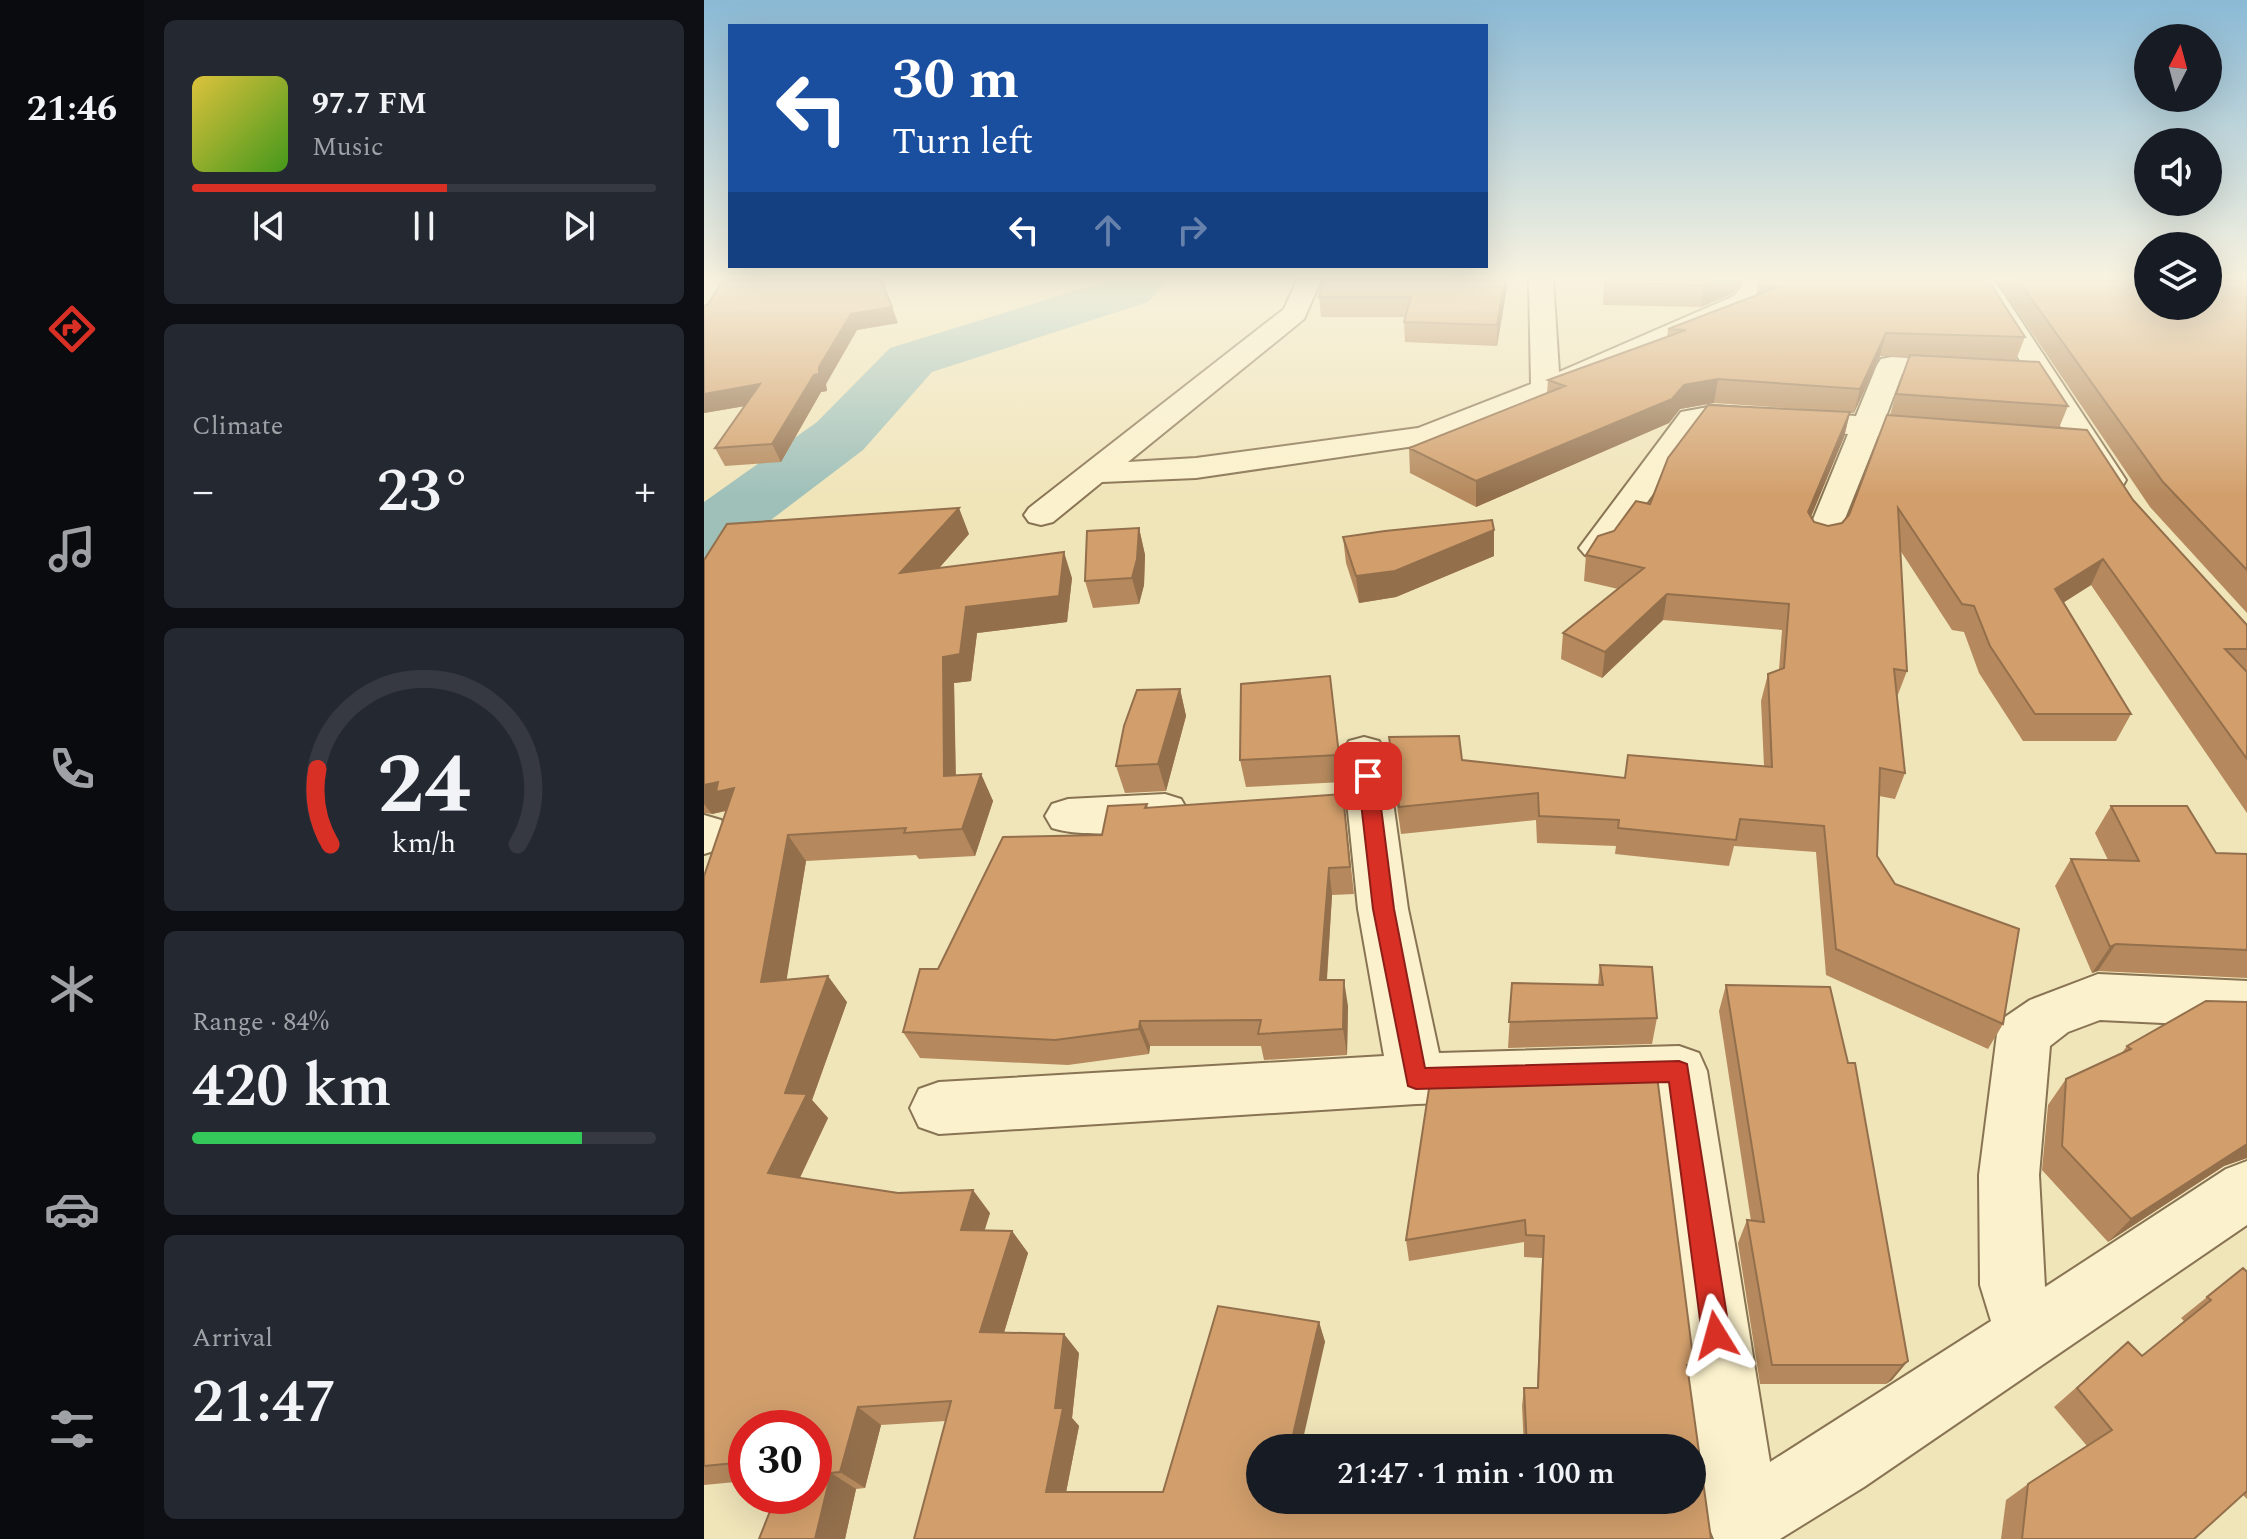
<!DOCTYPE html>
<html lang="en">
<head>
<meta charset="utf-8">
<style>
  body { margin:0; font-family:Spectral,serif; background:#242831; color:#f1f3f6; height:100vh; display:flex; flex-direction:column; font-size:30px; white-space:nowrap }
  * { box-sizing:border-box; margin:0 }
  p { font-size:26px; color:#9ea1a6 }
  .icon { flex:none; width:44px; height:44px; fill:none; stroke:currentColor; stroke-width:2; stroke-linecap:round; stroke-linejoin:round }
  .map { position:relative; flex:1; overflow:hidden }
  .panel { display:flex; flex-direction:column; gap:20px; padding:20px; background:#0d0f14; width:560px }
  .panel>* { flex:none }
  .hud { position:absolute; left:24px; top:24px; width:760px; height:244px; border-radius:0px; box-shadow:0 8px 32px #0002; background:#1a4fa0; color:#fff; overflow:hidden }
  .needle { width:52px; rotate:6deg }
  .buttons { position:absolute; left:1430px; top:24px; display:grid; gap:16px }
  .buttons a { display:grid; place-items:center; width:88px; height:88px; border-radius:50%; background:#171b24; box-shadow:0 8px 32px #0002; font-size:40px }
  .speed { position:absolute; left:24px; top:1410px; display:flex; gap:16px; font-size:40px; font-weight:700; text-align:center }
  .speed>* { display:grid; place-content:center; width:104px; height:104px; border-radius:50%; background:#171b24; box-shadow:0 8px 32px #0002; line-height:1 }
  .speed .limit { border:12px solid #d22; background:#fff; color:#111 }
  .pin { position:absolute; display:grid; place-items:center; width:68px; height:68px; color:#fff; margin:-34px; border-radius:16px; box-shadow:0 4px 12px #0006 }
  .me { position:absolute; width:88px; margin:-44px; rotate:352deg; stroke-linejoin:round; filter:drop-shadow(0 0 6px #0008) }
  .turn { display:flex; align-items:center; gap:28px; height:168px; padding:0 32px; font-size:36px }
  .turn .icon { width:104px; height:104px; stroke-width:2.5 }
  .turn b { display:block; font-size:56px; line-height:68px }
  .lanes { display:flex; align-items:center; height:76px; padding:0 32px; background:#0003; justify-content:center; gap:40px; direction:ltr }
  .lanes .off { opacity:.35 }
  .big { font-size:60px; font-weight:600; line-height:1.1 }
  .panel .tile { flex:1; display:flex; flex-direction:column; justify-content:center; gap:12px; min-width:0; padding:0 28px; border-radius:12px; background:#242831 }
  .panel .dial { align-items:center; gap:0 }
  .dial svg { height:208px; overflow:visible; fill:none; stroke:#363941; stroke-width:7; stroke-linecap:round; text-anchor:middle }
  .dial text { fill:#f1f3f6; stroke:none }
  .song { display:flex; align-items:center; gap:24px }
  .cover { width:96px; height:96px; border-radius:12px; background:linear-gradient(135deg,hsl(50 70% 55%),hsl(100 70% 35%)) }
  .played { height:8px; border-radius:4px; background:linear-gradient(90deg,#d93025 55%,#363941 55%) }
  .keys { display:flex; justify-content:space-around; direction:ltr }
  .heat { display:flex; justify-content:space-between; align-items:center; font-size:44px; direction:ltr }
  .charge { height:12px; border-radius:6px; background:linear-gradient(90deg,#34c759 84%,#363941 0) }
  .trip { position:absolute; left:542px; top:1434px; width:460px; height:80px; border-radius:40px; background:#171b24; box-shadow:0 8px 32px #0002; font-weight:600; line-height:80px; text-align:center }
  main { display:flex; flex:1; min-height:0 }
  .dock { display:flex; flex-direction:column; width:144px; justify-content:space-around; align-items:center; background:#090b0e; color:#9ea1a6 }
  .dock .icon { width:56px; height:56px }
  .dock .active { color:#d93025 }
  .dock b { font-size:36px; color:#f1f3f6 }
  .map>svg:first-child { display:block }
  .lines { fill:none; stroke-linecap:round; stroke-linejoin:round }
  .river { fill:#9ec0b9; fill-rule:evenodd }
  .minor-casing { stroke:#887353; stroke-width:4 }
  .minor { fill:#fbf1cc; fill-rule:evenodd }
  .wall { fill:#b5895d; fill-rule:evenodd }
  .shaded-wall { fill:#936f4c }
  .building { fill:#d29f6c; stroke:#936f4c; stroke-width:2 }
  .route { fill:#d93025; stroke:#8d1f18; stroke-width:2 }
</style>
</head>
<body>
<main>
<nav class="dock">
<b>21:46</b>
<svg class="icon active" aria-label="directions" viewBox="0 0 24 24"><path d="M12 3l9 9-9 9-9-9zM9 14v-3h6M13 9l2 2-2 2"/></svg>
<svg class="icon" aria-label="music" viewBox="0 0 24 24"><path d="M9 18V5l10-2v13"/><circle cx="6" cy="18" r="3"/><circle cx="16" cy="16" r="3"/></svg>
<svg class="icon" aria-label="phone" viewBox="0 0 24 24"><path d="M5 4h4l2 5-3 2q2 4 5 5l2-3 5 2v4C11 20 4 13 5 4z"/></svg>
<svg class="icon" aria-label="climate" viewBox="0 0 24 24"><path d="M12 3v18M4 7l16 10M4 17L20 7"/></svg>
<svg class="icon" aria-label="car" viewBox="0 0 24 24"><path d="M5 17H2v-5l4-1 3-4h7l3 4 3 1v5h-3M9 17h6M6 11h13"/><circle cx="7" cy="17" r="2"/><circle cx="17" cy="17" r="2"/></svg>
<svg class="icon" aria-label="filters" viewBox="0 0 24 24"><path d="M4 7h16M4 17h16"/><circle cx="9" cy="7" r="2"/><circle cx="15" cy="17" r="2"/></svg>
</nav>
<section class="panel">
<div class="tile">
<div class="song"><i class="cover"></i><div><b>97.7 FM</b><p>Music</p></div></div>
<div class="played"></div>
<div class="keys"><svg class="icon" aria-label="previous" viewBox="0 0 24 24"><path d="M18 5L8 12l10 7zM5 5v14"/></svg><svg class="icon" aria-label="pause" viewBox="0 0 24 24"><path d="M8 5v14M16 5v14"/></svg><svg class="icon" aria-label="next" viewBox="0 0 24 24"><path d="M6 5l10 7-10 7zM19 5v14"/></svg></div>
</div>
<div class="tile"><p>Climate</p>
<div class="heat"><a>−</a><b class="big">23°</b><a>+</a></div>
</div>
<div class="tile dial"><svg viewBox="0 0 100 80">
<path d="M14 69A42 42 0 1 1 86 69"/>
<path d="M14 69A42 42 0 0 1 9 40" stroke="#d93025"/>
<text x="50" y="56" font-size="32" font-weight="700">24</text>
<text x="50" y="72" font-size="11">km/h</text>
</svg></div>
<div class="tile"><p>Range · 84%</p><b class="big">420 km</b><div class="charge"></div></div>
<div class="tile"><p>Arrival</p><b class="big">21:47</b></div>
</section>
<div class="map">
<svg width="1543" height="1539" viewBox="0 0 1543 1539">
  <rect width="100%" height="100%" fill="#f0e4b9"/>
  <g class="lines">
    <path class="river" d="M406 280H464L444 302 228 372 159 450 26 551 0 558V502L113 422 186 348Z"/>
    <g class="minor-casing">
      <path id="minor" d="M593 280H617L600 319 424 462 492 458 714 428 827 384 825 280H849L855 372 1030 296 1042 280H1067L1048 306 852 394 731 443 492 478 398 482 349 522 337 525 325 522 320 515 325 508 580 309Z
        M1266 280H1290L1422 480 1418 487 1406 490 1394 487Z
        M1187 357 1262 361 1272 363 1276 369 1272 375 1262 377 1198 374 1181 419 1248 425 1252 432 1248 439 1237 441 1174 436 1130 546 1118 549 1106 546 1101 539 1144 434 1010 424 998 426 905 555 893 559 881 555 875 548 977 412 1010 406 1152 416 1173 365 1177 359Z
        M660 737 675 741 682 752 704 909 735 1053 975 1046 995 1053 1003 1071 1066 1462 1287 1321 1276 1285 1275 1175 1293 1034 1301 1017 1326 1000 1394 974 1543 981V1027L1396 1020 1364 1032 1346 1046 1335 1175 1341 1287 1522 1169 1543 1161V1225L1160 1487 1076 1539H1010L1002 1520 950 1097 712 1104 235 1134 215 1127 206 1108 215 1089 235 1082 680 1056 654 909 638 752 645 741Z
        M461 794 477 799 484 811 477 823C445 833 379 838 348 828L341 816 348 804 364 799Z
        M0 815 17 820 24 832 16 849 0 854Z"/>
    </g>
    <use href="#minor" class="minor"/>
  </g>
  <path class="wall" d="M900 280H1039L1028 294 997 307 899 305Z
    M1058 280 1321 337 1312 360 1278 359 1364 406 1355 428 1429 500 1543 625V813L1387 585 1360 602 1427 714 1412 741H1319L1275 673 1260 632 1248 630 1196 550 1203 671 1193 697 1201 773 1191 799 1175 796 1173 856 1191 884 1299 1024 1284 1049 1122 975 1112 852 1030 846 1025 866 911 854 912 846 833 843 832 820 697 834 687 763 685 737 758 760 921 778 1060 766 1057 701 1064 674 1075 670 1078 630 959 620 898 678 857 659 859 633 914 589 880 581 882 555 910 531 946 504 1141 412 1010 403 976 409 965 423 772 507 706 473 705 448 843 393 844 380 963 337 964 329 1052 295 1054 286ZM1176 356 1206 357 1192 394 1186 415 1145 515 1138 523 1124 526 1110 522 1107 517 1140 437 1146 413H1150Z
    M1292 280H1543V613L1446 507Z
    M803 287 793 346 701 342 700 322 701 317H617L615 297Z
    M0 306 194 323 153 330 122 384 123 391 117 392 77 462 21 466 11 448 41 406 0 413Z
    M435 528 441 555 440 585 435 604 389 608 381 581Z
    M265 534 235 568 368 578 363 622 273 633 267 681 250 683 252 775 277 774 289 801 271 856 215 859 212 855 102 861 82 980 143 1002 108 1100 124 1118 96 1178 286 1213 280 1230 308 1231 324 1253 300 1333 375 1353 368 1418 375 1426 362 1492H459L615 1322 621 1342 556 1500H988V1448H820L818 1406 820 1388H833L838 1258 820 1257V1242L705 1261 702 1240 726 1082 990 1365 985 1379 1007 1539H210L242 1421 177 1425 161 1488 152 1489 141 1539 110 1428H42V1481L0 1485V876L22 811 8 814 0 813V560Z
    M639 537 790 556 692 597 655 603 642 563Z
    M626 676 639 782 542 787 536 760Z
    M476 689 482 716 462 791 421 793 412 766Z
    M443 804 444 808 642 821 650 894 628 895 623 980 644 1006 643 1055 560 1060 557 1046H446L445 1054 364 1065 216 1058 199 1032 234 969 398 835Z
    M1407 806 1512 853 1543 854V978L1394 971 1388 973 1351 886 1367 859 1404 860 1391 833Z
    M896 965 953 1018 948 1044 804 1048 808 983 894 985Z
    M1022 985 1204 1361 1188 1380 1182 1384H1056L1034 1243 1043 1220 1047 1221 1015 1011Z
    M1543 1002V1158L1520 1166 1404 1242 1338 1170 1344 1105 1362 1079 1417 1054 1423 1046Z
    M1539 1268 1543 1272V1499L1539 1495 1490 1539H1297L1302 1500 1324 1484 1383 1446 1350 1407 1424 1342 1438 1356 1480 1321 1477 1318Z"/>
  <path class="shaded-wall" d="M801 280H803V287L793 346V325Z
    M1012 280H1039L1028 294 997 307 1000 285Z
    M188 307 194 323 153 330 122 384 123 391 117 392 77 462 68 444 147 314Z
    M1182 333 1176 356 1150 413 1156 389Z
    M1014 379 1010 403 976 409 965 423 772 507V481L980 385Z
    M56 384 64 402 0 413V394Z
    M1146 412 1140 437 1098 538 1104 512Z
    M255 508 265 534 208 599 196 573Z
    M435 528 441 555 440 585 435 604 428 578Z
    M790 530V556L692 597 655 603 652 576Z
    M360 552 368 578 363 622 273 633 267 681 250 683 252 803 240 776 239 657 262 607Z
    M1399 559 1387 585 1340 615 1351 589Z
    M963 594 959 620 898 678 901 652Z
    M476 689 482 716 462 791 454 764Z
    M277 774 289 801 271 856 258 829Z
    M14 782 30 788 25 810 8 814 0 804V785Z
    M84 835 102 861 78 1008 57 982Z
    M625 868 628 895 621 1006 616 980Z
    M1412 944 1394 971 1388 973 1406 947Z
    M124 976 143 1002 108 1100 124 1118 87 1196 64 1173 81 1093Z
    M640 980 644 1006 643 1055 639 1029Z
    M436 1021 446 1046 445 1054 435 1029Z
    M1543 1144V1158L1520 1166 1404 1242 1427 1219Z
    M269 1190 286 1213 274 1252 257 1230Z
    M308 1231 324 1253 294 1352 276 1332Z
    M615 1322 621 1342 597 1448H586Z
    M360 1334 375 1353 368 1418 375 1426 359 1508 342 1492Z
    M1204 1361 1188 1380 1182 1384 1198 1365Z
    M154 1407 177 1425 161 1488 136 1472Z
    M127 1473 152 1489 141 1539H111Z"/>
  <path class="building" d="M19 280H177L188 307 147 314 115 367V374L110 375 68 444 11 448 56 384 0 394V306L4 304Z
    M619 280H801L793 325 700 322 707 297H615Z
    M901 280H1012L1000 285 901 283Z
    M1058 280H1284L1321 337 1182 333 1156 389 1014 379 980 385 968 399 772 481 705 448 861 386 844 380 982 330 964 329 1074 287 1054 286Z
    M1314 280H1444V306H1504V280H1543V570L1459 482Z
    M1206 355 1335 362 1364 406 1192 394Z
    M1004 405 1146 412 1104 512 1110 522 1124 526 1138 523 1145 515 1183 415 1383 430 1429 500 1543 625V649H1521L1543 672V759L1399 559 1351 589 1427 714H1331L1286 646 1270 606 1258 604 1194 508 1203 671 1190 669 1201 773 1176 768 1173 856 1191 884 1315 929 1299 1024 1132 949 1120 826 1036 819 1032 840 914 828 915 820 835 816 834 793 695 807 685 737 755 736 758 760 921 778 924 755 1068 767 1064 674 1080 668 1085 604 963 594 901 652 859 633 940 568 882 555 894 536 910 531 932 501 946 504 964 458Z
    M255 508 196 573 360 552 355 596 262 607 256 654 239 657 240 776 277 774 258 829 200 833 202 828 84 835 57 982 124 976 81 1093 103 1094 64 1173 194 1193 269 1190 257 1230 308 1231 276 1332 360 1334 351 1408H359L342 1492H459L514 1306 615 1322 586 1448H556V1500H988V1448H823L820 1388H834L840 1236 822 1235 821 1220 702 1240 726 1082 953 1076 990 1365H983L1007 1539H210L247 1401 154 1407 136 1472 127 1473 111 1539H55L72 1496H110V1428H42V1462L0 1466V876L30 788 12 792 14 782 0 785V560L23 524Z
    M788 520 790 530 691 571 652 576 639 537 681 531Z
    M435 528 433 559 428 578 381 581 383 531Z
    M626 676 635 755 536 760 537 684Z
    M476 689 454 764 412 766 420 726 433 690Z
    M639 794 646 867 625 868 616 980H640L639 1029 554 1034 557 1020 436 1021 435 1029 351 1040 199 1032 216 969H234L299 837 398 835 404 806 443 804 441 808Z
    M1407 806H1483L1512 853 1543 854V950L1412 944 1406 947 1367 859 1435 861Z
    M896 965 948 967 953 1018 805 1022 808 983 899 985Z
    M1022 985 1126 987 1144 1063H1151L1204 1361 1198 1365H1068L1043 1220 1060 1222Z
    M1502 1001 1543 1002V1144L1427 1219 1358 1146 1362 1079 1427 1049 1423 1046Z
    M1539 1268 1543 1272V1491L1490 1539H1318L1324 1484 1408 1430 1373 1388 1424 1342 1438 1356 1507 1300 1503 1297Z"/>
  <linearGradient id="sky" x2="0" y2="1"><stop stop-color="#8ab9d5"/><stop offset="0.56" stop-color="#f8f3e0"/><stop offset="1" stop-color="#f8f3e0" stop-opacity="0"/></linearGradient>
  <rect width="1543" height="496" fill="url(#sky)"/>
  <path class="route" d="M664 769 673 776 690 909 721 1068 975 1061 983 1064 1026 1335 1022 1344 1012 1349 1003 1344 998 1335 965 1082 712 1089 704 1086 669 909 654 776Z"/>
</svg>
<div class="buttons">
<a><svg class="needle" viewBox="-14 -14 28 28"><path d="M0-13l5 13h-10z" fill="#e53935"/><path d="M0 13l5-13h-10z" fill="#9ea1a6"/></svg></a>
<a><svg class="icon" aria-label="sound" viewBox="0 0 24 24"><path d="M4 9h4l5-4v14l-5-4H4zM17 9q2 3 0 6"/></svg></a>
<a><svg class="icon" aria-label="layers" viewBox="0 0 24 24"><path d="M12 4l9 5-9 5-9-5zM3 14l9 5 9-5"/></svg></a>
</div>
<div class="speed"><div class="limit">30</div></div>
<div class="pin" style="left:664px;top:776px;background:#d93025"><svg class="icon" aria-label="arrive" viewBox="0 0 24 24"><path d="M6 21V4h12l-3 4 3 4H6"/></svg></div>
<svg class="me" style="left:1012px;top:1335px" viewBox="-20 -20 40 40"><path d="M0-17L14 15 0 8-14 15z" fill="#d93025" stroke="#fff" stroke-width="4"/></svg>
<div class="trip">21:47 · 1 min · 100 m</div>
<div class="hud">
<div class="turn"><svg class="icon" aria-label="left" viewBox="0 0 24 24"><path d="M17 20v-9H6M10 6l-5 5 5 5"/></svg><div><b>30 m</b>Turn left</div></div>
<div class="lanes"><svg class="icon" aria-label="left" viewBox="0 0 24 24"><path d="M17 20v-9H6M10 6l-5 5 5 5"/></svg><svg class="icon off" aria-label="ahead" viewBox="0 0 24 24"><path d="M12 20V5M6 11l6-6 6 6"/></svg><svg class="icon off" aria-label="right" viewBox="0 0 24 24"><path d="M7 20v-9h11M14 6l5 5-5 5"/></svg></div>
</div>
</div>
</main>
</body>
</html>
